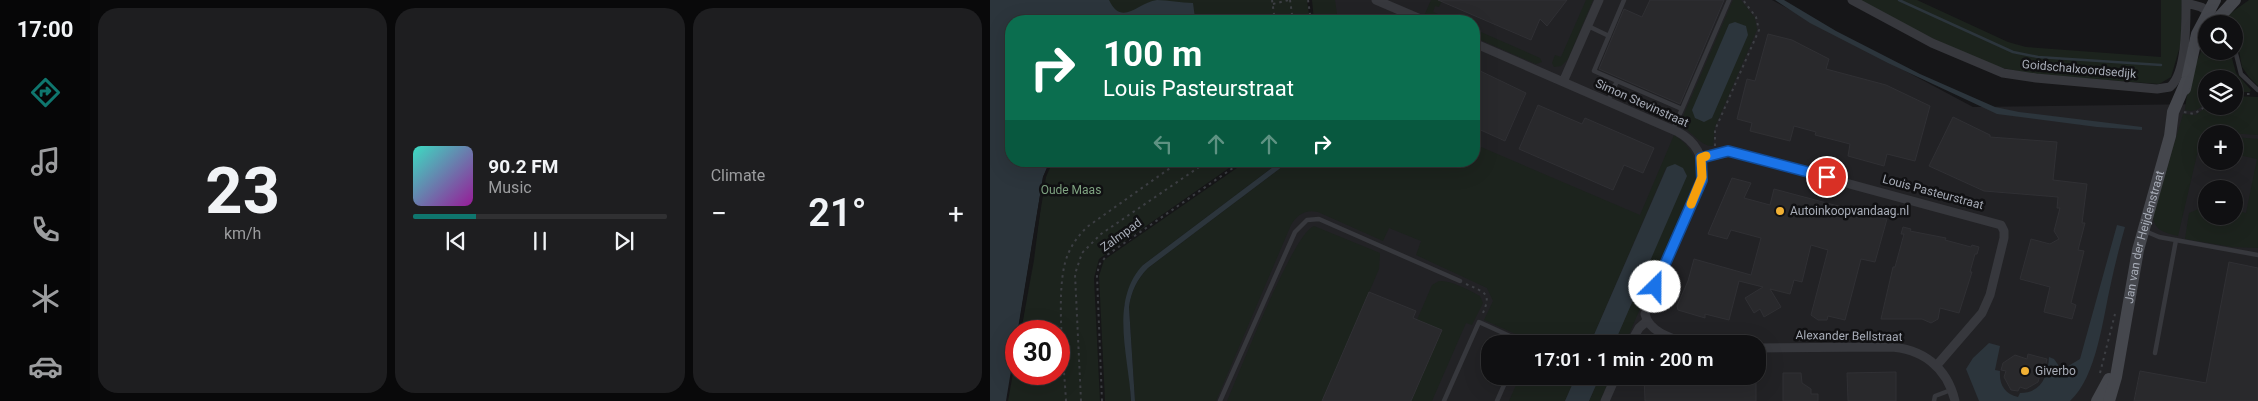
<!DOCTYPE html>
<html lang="en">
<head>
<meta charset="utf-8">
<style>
  body { margin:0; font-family:Roboto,sans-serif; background:#1e1e20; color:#f1f3f6; height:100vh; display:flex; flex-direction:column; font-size:19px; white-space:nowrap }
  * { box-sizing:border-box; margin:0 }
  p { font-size:16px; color:#9c9d9f }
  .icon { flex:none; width:28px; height:28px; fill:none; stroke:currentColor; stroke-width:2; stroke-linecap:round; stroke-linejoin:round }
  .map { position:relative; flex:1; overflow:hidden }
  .panel { display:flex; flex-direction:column; gap:8px; padding:8px; background:#09090a; width:900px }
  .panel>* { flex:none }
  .guide { position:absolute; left:15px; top:15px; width:475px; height:152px; border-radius:20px; box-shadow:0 5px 20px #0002,0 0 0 1px #303032; background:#0b6e4f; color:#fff; overflow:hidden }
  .tools { position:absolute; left:1208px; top:15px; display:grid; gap:10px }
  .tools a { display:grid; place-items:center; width:45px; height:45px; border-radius:50%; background:#101012; box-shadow:0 5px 20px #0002,0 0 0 1px #303032; font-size:25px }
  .speed { position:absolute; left:15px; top:320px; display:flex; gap:10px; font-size:25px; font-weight:700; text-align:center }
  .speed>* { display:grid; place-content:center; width:65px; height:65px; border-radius:50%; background:#101012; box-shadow:0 5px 20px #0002,0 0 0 1px #303032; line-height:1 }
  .speed .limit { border:8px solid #d22; background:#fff; color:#111 }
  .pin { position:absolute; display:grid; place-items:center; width:42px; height:42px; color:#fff; margin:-21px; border:2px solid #fff; border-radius:50%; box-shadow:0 1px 5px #0007 }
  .me { position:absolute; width:55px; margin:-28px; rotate:23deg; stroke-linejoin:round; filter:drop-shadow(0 0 4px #0008) }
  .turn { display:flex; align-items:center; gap:18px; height:105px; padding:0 15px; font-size:22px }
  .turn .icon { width:65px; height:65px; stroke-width:2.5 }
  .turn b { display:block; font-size:35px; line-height:42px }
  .lanes { display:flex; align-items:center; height:48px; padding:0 15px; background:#0003; justify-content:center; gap:25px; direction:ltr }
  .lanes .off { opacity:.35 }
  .big { font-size:38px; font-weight:600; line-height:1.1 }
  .panel .card { flex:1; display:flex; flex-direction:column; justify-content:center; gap:8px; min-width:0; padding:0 18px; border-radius:20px; background:#1e1e20 }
  .panel .dial { align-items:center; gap:0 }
  .dial b { font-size:65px; line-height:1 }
  .song { display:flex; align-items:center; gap:15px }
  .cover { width:60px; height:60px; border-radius:8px; background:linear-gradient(135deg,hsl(170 70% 55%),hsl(300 70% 35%)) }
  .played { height:5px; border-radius:2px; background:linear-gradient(90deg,#0f766e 25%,#303032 25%) }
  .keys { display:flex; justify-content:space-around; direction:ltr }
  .heat { display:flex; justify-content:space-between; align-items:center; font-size:28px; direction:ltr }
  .panel .tiles { flex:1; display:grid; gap:8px; grid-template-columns:repeat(3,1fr) }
  .trip { position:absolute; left:491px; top:335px; width:285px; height:50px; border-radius:20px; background:#101012; box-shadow:0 5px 20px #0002,0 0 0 1px #303032; font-weight:600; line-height:50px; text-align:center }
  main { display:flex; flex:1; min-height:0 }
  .dock { display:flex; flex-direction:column; width:90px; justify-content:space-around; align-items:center; background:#060607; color:#9c9d9f }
  .dock .icon { width:35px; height:35px }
  .dock .active { color:#0f766e }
  .dock b { font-size:22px; color:#f1f3f6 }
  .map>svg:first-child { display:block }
  .built { fill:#222225; fill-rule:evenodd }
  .green { fill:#1c231d; fill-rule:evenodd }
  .water { fill:#2c353c }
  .pier { fill:#161618 }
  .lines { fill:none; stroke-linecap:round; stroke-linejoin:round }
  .stream { stroke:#2c353c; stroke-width:2.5 }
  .building { fill:#29292c; stroke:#303034 }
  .path { stroke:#3d3f44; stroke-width:2; stroke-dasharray:2.5 4; stroke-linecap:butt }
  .lane { stroke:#37383d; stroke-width:4.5 }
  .street { stroke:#37383d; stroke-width:9 }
  .secondary { stroke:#45474d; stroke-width:12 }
  .route-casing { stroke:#114b97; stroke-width:12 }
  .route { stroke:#1a73e8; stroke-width:9 }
  .slow { stroke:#f59e0b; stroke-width:9 }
  .poi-dot { fill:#f2b134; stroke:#111113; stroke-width:2 }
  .labels { text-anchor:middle; stroke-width:5; stroke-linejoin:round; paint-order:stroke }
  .street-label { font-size:12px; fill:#a8adb8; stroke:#111113 }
  .park-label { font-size:12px; fill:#7fa381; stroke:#111113 }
  .poi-label { font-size:12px; fill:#a8adb8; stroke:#111113; text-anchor:start }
</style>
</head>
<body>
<main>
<nav class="dock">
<b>17:00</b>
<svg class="icon active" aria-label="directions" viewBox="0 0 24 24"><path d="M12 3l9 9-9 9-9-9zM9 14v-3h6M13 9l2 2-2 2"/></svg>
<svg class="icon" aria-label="music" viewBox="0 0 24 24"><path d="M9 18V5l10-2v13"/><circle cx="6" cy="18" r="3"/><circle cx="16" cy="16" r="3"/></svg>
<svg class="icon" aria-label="phone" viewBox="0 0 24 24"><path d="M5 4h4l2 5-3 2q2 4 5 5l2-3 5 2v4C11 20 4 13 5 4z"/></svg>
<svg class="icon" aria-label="climate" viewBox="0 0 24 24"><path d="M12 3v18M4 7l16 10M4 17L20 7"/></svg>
<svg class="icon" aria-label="car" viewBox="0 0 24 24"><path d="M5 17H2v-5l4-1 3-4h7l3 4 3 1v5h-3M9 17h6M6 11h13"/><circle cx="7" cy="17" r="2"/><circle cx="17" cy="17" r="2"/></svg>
</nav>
<section class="panel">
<div class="tiles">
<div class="card dial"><b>23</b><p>km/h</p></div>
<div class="card">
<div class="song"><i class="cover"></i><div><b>90.2 FM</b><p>Music</p></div></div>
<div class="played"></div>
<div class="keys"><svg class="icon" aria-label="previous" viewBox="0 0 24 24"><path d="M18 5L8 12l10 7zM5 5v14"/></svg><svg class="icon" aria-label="pause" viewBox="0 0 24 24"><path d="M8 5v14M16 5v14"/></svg><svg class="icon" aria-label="next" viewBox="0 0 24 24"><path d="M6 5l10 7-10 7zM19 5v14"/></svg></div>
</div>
<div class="card"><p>Climate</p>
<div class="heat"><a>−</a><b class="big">21°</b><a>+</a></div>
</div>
</div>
</section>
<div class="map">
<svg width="1268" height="401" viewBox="0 0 1268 401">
  <rect width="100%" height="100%" fill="#161618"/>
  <path class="built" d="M330 0H782L983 107 1214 104 1216 106 1268 114V401H213L284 217 484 161V21H332ZM1216 134H1244V161H1216ZM1216 189H1244V216H1216ZM500 344H768V376H500Z"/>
  <path class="green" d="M116 0H317L320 21H113Z
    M322 0H345L348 21H324Z
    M441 0H452L449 7 445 6 443 12 465 21H447L434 16Z
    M596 0H603L578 59 571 66 564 67 562 63 565 55 571 57Z
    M743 0H751L765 18 767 30 725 127 723 146C712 147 703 133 693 127L691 121ZM739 24 714 122 705 118Z
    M868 0H927L1018 42 1036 47 1171 57V0H1192L1191 43 1181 77 1169 84 1048 75 1003 66 931 33Z
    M1259 0H1268V86L1259 77 1252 67 1244 24H1238V15Z
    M484 29 550 58 552 62 546 64 484 37Z
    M1216 42V51H1240L1246 73 1261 90 1260 92H1244V79H1216V102C1209 109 1205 113 1195 110 1197 87 1205 62 1216 42Z
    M1244 96 1268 97V135L1222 132 1212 134 1216 135V148L1209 146 1188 236C1176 233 1164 231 1163 216L1193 114 1206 115 1217 106H1244Z
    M684 135C700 145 708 159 706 177L635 344H624L696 176 676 168 600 344H537L539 340 494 320 503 301 497 288 426 255 431 241 399 228 393 241 328 212C315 209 307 215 301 225L226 401H145L139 307C141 292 147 279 158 268L300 161H484V144L650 215Z
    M1244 137 1268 139V248L1242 247 1195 239 1199 213 1216 206V216H1244V210L1256 213 1267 159 1244 154Z
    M60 161H249L109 259 104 278 110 401H18L26 357V374H69V331H31L44 260 54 180Z
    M257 161H291L153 265 134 306 141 401H115L109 276 114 260Z
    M324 226 390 253 389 269 332 401H237C249 374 303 233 324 226Z
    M449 281C461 280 479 290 490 296L493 303 482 325 476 323 442 401H421L452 331 427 320 442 285Z
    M530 376H586L575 401H519Z
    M610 376H621L610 401H599Z"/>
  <path class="water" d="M0 0H119C132 27 147 3 167 0 178 0 191 3 203 3L205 18 196 21H21V161H60L53 177 16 401H0Z
    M785 0H794L846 31 930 74 1005 107 1029 112 1152 127V130L1107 127 1007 114 898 63 820 23Z
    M745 22 756 26 758 35 722 118 714 122 705 118 702 110 739 24Z
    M291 161H300L158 268C147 279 141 292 139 307L145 401H141C139 357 119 301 153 265Z
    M685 164 693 168 697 176 624 344H600L677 167Z
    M1127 225 1135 227C1130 245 1125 264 1121 283 1113 317 1107 377 1080 401H989L976 369 983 358 999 343 1010 346 1005 370 1010 371C1009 385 1015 394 1028 397L1030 393C1052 393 1058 375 1059 357L1064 359 1069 366 1075 368 1090 359Z
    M586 376H610L599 401H575Z"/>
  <path class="pier" d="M60 161H63L56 177 31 331H28L53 177Z"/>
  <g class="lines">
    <path class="stream" d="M909 0 1023 52 1048 57 1171 65"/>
  </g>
  <path class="building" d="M448 0H577L557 26 550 19 541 40Z
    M660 0H734L690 104 609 69 634 9 652 17Z
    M778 34 802 40 839 59 836 69 896 85 940 106 925 161 897 154 894 166 858 156 860 144 825 135 826 132 804 126 800 141 760 131 762 123 747 119 757 79 765 81Z
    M484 68 536 93 515 141 484 127Z
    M548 105 592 124 595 118 664 148 653 173 634 165 623 190 529 149Z
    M963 117 1000 135V137L1067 142 1063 180 1097 184 1092 223H1095L1088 250 1094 251 1081 303 1086 305 1082 319 1054 312 1060 287 1030 279 1041 239 1060 244 1069 239 1064 231 1070 208H1067L1068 197 994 191 939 166Z
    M742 178 761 183 754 198 780 205 784 189 897 219 885 262 871 259 855 320 838 316 837 320H828L821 315 838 250 821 245 812 282 804 280 800 294 780 289 791 307 774 317 770 309 764 313 755 298 773 287 749 281 739 320 715 314V318L688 310 687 306 698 281 704 259 761 275 771 238 741 230 737 239 718 234Z
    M913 227 921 229 920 231 956 238 955 240 981 247 982 245 989 247 987 254H985L980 272H982L969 313 950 308 948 319 941 323 932 319H891L903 267H905L914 234H911Z
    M1239 262 1268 268V401H1144L1150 371 1216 383Z
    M379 292 426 311 423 318 452 330 421 401H332Z
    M1038 354 1057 359 1053 376 1050 375 1048 382 1036 389 1030 387 1028 391 1021 390 1014 377 1016 371 1011 370 1013 363 1025 355 1037 359Z
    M906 372V401H858L857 373Z
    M793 373H811L812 383 821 389V394H828V401H793Z
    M654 376H766V401H655Z"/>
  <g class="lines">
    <path class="path" d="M282 0 285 21
      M300 0 303 21
      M318 0 321 21
      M283 4 299 0
      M1244 94H1263
      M1194 112 1204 114 1216 106
      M725 146V130L769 30 766 17 753 0
      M476 284C496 293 502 293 492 315
      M1110 373 1125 314
      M76 401C74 363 66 298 75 263 79 248 87 237 97 227L190 161
      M91 401 85 274 92 253 111 234 218 161
      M112 401 107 276 109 265 117 255 253 161"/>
    <path class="lane" d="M634 0 604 71 692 109 683 129
      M598 26 619 36
      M1244 46 1251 74 1268 90
      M618 101 627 81
      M692 109 739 0
      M1155 231 1169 237 1268 255
      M1165 353 1186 240
      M230 401 305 232 317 220 329 219 470 281
      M454 401 489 322 533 342 532 344
      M507 401 518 376
      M944 401 945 396 961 390"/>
    <path class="street" d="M386 0 435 21
      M862 0 942 43 1013 73 1046 78 1167 89 1180 87C1197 72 1196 22 1196 0
      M1196 3 1211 7 1223 14
      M484 43 688 132C705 141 715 157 712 177L655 314C659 333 684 339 700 344
      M573 82 609 0
      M711 158 741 152 1011 225 1014 231V238L1000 295 992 313 947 365
      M640 344 649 328 657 321
      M768 348 898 347C932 348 957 367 965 401
      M615 401 626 376"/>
    <g class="secondary">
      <path d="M1223 24 1245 0"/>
      <path d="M1195 89 1207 34 1225 0"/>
      <path d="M1107 401 1119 379"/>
      <path id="s1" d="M1119 401 1126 377 1148 250 1180 136 1183 112 1196 82"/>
    </g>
  </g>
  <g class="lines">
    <g class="route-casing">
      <path id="route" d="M665 287 712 180 711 158 738 151 837 177"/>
    </g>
    <use href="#route" class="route"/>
    <path class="slow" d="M701 204 712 177 711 158 716 156"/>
  </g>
  <g class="poi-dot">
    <circle cx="790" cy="211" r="5"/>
    <circle cx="1035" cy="371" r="5"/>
  </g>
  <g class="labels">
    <g class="street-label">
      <text transform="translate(1089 69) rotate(5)" y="4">Goidschalxoordsedijk</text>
      <text transform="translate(652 103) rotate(24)" y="4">Simon Stevinstraat</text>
      <text transform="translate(943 192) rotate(15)" y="4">Louis Pasteurstraat</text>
      <text transform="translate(131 235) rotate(-36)" y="4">Zalmpad</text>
      <text dy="4" stroke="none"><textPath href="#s1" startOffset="168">Jan van der Heijdenstraat</textPath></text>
      <text transform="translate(859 336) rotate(1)" y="4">Alexander Bellstraat</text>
    </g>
    <g class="park-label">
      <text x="81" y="194">Oude Maas</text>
    </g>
    <g class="poi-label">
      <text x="800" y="215">Autoinkoopvandaag.nl</text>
      <text x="1045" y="375">Giverbo</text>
    </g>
  </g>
</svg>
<div class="tools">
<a><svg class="icon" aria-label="search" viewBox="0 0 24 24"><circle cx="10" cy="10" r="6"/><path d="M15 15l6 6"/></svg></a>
<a><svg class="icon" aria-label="layers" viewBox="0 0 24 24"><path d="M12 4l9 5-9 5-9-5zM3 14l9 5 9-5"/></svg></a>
<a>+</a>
<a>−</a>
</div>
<div class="speed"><div class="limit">30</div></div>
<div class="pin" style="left:837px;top:177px;background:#d93025"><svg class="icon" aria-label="arrive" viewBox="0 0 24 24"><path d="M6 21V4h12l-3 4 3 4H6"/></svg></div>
<svg class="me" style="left:665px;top:287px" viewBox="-20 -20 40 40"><circle r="19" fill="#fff"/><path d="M0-13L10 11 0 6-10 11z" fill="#1a73e8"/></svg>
<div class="trip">17:01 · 1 min · 200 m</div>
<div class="guide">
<div class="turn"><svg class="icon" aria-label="right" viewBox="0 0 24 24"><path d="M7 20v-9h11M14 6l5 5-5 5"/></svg><div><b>100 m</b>Louis Pasteurstraat</div></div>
<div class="lanes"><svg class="icon off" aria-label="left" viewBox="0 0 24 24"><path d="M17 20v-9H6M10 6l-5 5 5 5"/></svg><svg class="icon off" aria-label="ahead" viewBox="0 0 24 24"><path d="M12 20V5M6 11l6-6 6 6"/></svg><svg class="icon off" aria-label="ahead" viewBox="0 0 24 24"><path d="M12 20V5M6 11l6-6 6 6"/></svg><svg class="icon" aria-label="right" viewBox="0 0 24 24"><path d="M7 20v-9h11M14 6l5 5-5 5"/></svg></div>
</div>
</div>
</main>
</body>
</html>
